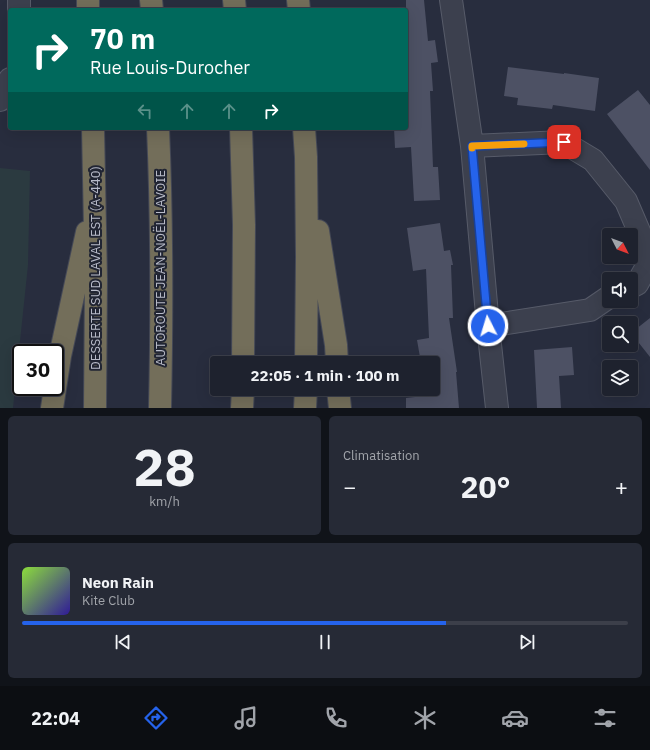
<!DOCTYPE html>
<html lang="fr">
<head>
<meta charset="utf-8">
<style>
  body { margin:0; font-family:"IBM Plex Sans",sans-serif; background:#262a36; color:#f1f3f6; height:100vh; display:flex; flex-direction:column; font-size:15px; white-space:nowrap }
  * { box-sizing:border-box; margin:0 }
  p { font-size:13px; color:#a1a4aa }
  .icon { flex:none; width:22px; height:22px; fill:none; stroke:currentColor; stroke-width:2; stroke-linecap:round; stroke-linejoin:round }
  .map { position:relative; height:408px; overflow:hidden }
  .side { display:flex; flex-direction:column; gap:8px; padding:8px; background:#101319; flex:1 }
  .side>* { flex:none }
  .banner { position:absolute; left:8px; top:8px; width:400px; height:122px; border-radius:4px; box-shadow:0 4px 16px #0002,0 0 0 1px #3c3f4a; background:#00695c; color:#fff; overflow:hidden }
  .needle { width:26px; rotate:132deg }
  .controls { position:absolute; left:602px; top:228px; display:grid; gap:8px }
  .controls a { display:grid; place-items:center; width:36px; height:36px; border-radius:4px; background:#1e222e; box-shadow:0 4px 16px #0002,0 0 0 1px #3c3f4a; font-size:20px }
  .speed { position:absolute; left:12px; top:344px; display:flex; gap:8px; font-size:20px; font-weight:700; text-align:center }
  .speed>* { display:grid; place-content:center; width:52px; height:52px; border-radius:50%; background:#1e222e; box-shadow:0 4px 16px #0002,0 0 0 1px #3c3f4a; line-height:1 }
  .speed .limit { border:2px solid #111; border-radius:6px; background:#fff; color:#111 }
  .pin { position:absolute; display:grid; place-items:center; width:34px; height:34px; color:#fff; margin:-17px; border-radius:8px; box-shadow:0 2px 6px #0006 }
  .me { position:absolute; width:44px; margin:-22px; rotate:355deg; stroke-linejoin:round; filter:drop-shadow(0 0 3px #0008) }
  .turn { display:flex; align-items:center; gap:14px; height:84px; padding:0 16px; font-size:18px }
  .turn .icon { width:52px; height:52px; stroke-width:2.5 }
  .turn b { display:block; font-size:28px; line-height:34px }
  .lanes { display:flex; align-items:center; height:38px; padding:0 16px; background:#0003; justify-content:center; gap:20px; direction:ltr }
  .lanes .off { opacity:.35 }
  .big { font-size:30px; font-weight:700; line-height:1.1 }
  .side .tile { flex:1; display:flex; flex-direction:column; justify-content:center; gap:6px; min-width:0; padding:0 14px; border-radius:6px; background:#262a36 }
  .side .dial { align-items:center; gap:0 }
  .dial b { font-size:52px; line-height:1 }
  .song { display:flex; align-items:center; gap:12px }
  .cover { width:48px; height:48px; border-radius:6px; background:linear-gradient(135deg,hsl(90 70% 55%),hsl(250 70% 35%)) }
  .played { height:4px; border-radius:2px; background:linear-gradient(90deg,#2563eb 70%,#3c3f4a 70%) }
  .keys { display:flex; justify-content:space-around; direction:ltr }
  .heat { display:flex; justify-content:space-between; align-items:center; font-size:22px; direction:ltr }
  .side .tiles { flex:1; display:grid; gap:8px; grid-template-columns:1fr 1fr }
  .tile:last-child { grid-column:span 2 }
  .trip { position:absolute; left:210px; top:356px; width:230px; height:40px; border-radius:4px; background:#1e222e; box-shadow:0 4px 16px #0002,0 0 0 1px #3c3f4a; font-weight:700; line-height:40px; text-align:center }
  .menu { display:flex; height:64px; justify-content:space-around; align-items:center; background:#0c0e12; color:#a1a4aa }
  .menu .icon { width:28px; height:28px }
  .menu .selected { color:#2563eb }
  .menu b { font-size:18px; color:#f1f3f6 }
  .map>svg:first-child { display:block }
  .green { fill:#2b3a40 }
  .building { fill:#4d5164 }
  .lines { fill:none; stroke-linecap:round; stroke-linejoin:round }
  .minor-casing { stroke:#575b69; stroke-width:24 }
  .highway-casing { stroke:#444856; stroke-width:24 }
  .minor { stroke:#3c404e; stroke-width:22 }
  .highway { stroke:#736e5a; stroke-width:22 }
  .route-casing { stroke:#184099; stroke-width:10 }
  .route { stroke:#2563eb; stroke-width:7 }
  .slow { stroke:#f59e0b; stroke-width:7 }
  .labels { text-anchor:middle; stroke-width:4; stroke-linejoin:round; paint-order:stroke }
  .street-label { font-size:13px; fill:#b8bbc9; stroke:#212533 }
</style>
</head>
<body>
<div class="map">
<svg width="650" height="408" viewBox="0 0 650 408">
  <rect width="100%" height="100%" fill="#282d3e"/>
  <path class="green" d="M0 168 30 171 28 265 13 408H0Z"/>
  <path class="building" d="M406 0H424L428 41 435 40 438 62 431 63 433 91H430L433 167H438L440 200 414 201 411 147 395 148 394 128H406Z
    M508 67 564 74V73L599 78 595 111 553 105 552 109 517 105 518 98 504 96Z
    M638 90 650 105V170L607 114Z
    M440 223 444 251 450 250 453 265H451L453 318H449L457 372H456L459 408H406V398L433 395V363H421L417 340 429 338 426 269 413 271 407 228Z
    M650 318V357L631 333Z
    M572 347 574 375 559 376 561 408H537L534 350Z"/>
  <g class="lines">
    <g class="minor-casing">
      <path id="minor" d="M451 0 472 146 488 326 497 408
        M19 10V0
        M0 100 10 79
        M472 146 563 142 593 160 626 201 650 257
        M631 287 637 284 650 261
        M488 326 590 310 609 297"/>
    </g>
    <g class="highway-casing">
      <path id="highway" d="M88 0V10
        M151 0 152 10
        M234 0 235 10
        M298 0 299 10
        M93 128 96 279 95 408
        M158 128C162 221 162 315 160 408
        M241 128 244 225 243 363
        M304 128 306 157 307 257 306 363
        M318 231 336 345 337 363
        M338 389 340 408
        M52 408 60 356 87 232
        M242 408 243 389
        M305 408 306 389"/>
    </g>
    <use href="#minor" class="minor"/>
    <use href="#highway" class="highway"/>
  </g>
  <g class="lines">
    <g class="route-casing">
      <path id="route" d="M488 326 472 146 564 142"/>
    </g>
    <use href="#route" class="route"/>
    <path class="slow" d="M472 148V146L524 144"/>
  </g>
  <g class="labels">
    <g class="street-label">
      <text transform="translate(95 268) rotate(-90)" y="5">DESSERTE SUD LAVAL EST (A-440)</text>
      <text transform="translate(160 268) rotate(-90)" y="5">AUTOROUTE JEAN-NOËL-LAVOIE</text>
    </g>
  </g>
</svg>
<div class="controls">
<a><svg class="needle" viewBox="-14 -14 28 28"><path d="M0-13l5 13h-10z" fill="#e53935"/><path d="M0 13l5-13h-10z" fill="#a1a4aa"/></svg></a>
<a><svg class="icon" aria-label="sound" viewBox="0 0 24 24"><path d="M4 9h4l5-4v14l-5-4H4zM17 9q2 3 0 6"/></svg></a>
<a><svg class="icon" aria-label="search" viewBox="0 0 24 24"><circle cx="10" cy="10" r="6"/><path d="M15 15l6 6"/></svg></a>
<a><svg class="icon" aria-label="layers" viewBox="0 0 24 24"><path d="M12 4l9 5-9 5-9-5zM3 14l9 5 9-5"/></svg></a>
</div>
<div class="speed"><div class="limit">30</div></div>
<div class="pin" style="left:564px;top:142px;background:#d93025"><svg class="icon" aria-label="arrive" viewBox="0 0 24 24"><path d="M6 21V4h12l-3 4 3 4H6"/></svg></div>
<svg class="me" style="left:488px;top:326px" viewBox="-20 -20 40 40"><circle r="17" fill="#2563eb" stroke="#fff" stroke-width="3"/><path d="M0-11L8 9 0 5-8 9z" fill="#fff"/></svg>
<div class="trip">22:05 · 1 min · 100 m</div>
<div class="banner">
<div class="turn"><svg class="icon" aria-label="right" viewBox="0 0 24 24"><path d="M7 20v-9h11M14 6l5 5-5 5"/></svg><div><b>70 m</b>Rue Louis-Durocher</div></div>
<div class="lanes"><svg class="icon off" aria-label="left" viewBox="0 0 24 24"><path d="M17 20v-9H6M10 6l-5 5 5 5"/></svg><svg class="icon off" aria-label="ahead" viewBox="0 0 24 24"><path d="M12 20V5M6 11l6-6 6 6"/></svg><svg class="icon off" aria-label="ahead" viewBox="0 0 24 24"><path d="M12 20V5M6 11l6-6 6 6"/></svg><svg class="icon" aria-label="right" viewBox="0 0 24 24"><path d="M7 20v-9h11M14 6l5 5-5 5"/></svg></div>
</div>
</div>
<section class="side">
<div class="tiles">
<div class="tile dial"><b>28</b><p>km/h</p></div>
<div class="tile"><p>Climatisation</p>
<div class="heat"><a>−</a><b class="big">20°</b><a>+</a></div>
</div>
<div class="tile">
<div class="song"><i class="cover"></i><div><b>Neon Rain</b><p>Kite Club</p></div></div>
<div class="played"></div>
<div class="keys"><svg class="icon" aria-label="previous" viewBox="0 0 24 24"><path d="M18 5L8 12l10 7zM5 5v14"/></svg><svg class="icon" aria-label="pause" viewBox="0 0 24 24"><path d="M8 5v14M16 5v14"/></svg><svg class="icon" aria-label="next" viewBox="0 0 24 24"><path d="M6 5l10 7-10 7zM19 5v14"/></svg></div>
</div>
</div>
</section>
<nav class="menu">
<b>22:04</b>
<svg class="icon selected" aria-label="directions" viewBox="0 0 24 24"><path d="M12 3l9 9-9 9-9-9zM9 14v-3h6M13 9l2 2-2 2"/></svg>
<svg class="icon" aria-label="music" viewBox="0 0 24 24"><path d="M9 18V5l10-2v13"/><circle cx="6" cy="18" r="3"/><circle cx="16" cy="16" r="3"/></svg>
<svg class="icon" aria-label="phone" viewBox="0 0 24 24"><path d="M5 4h4l2 5-3 2q2 4 5 5l2-3 5 2v4C11 20 4 13 5 4z"/></svg>
<svg class="icon" aria-label="climate" viewBox="0 0 24 24"><path d="M12 3v18M4 7l16 10M4 17L20 7"/></svg>
<svg class="icon" aria-label="car" viewBox="0 0 24 24"><path d="M5 17H2v-5l4-1 3-4h7l3 4 3 1v5h-3M9 17h6M6 11h13"/><circle cx="7" cy="17" r="2"/><circle cx="17" cy="17" r="2"/></svg>
<svg class="icon" aria-label="filters" viewBox="0 0 24 24"><path d="M4 7h16M4 17h16"/><circle cx="9" cy="7" r="2"/><circle cx="15" cy="17" r="2"/></svg>
</nav>
</body>
</html>
